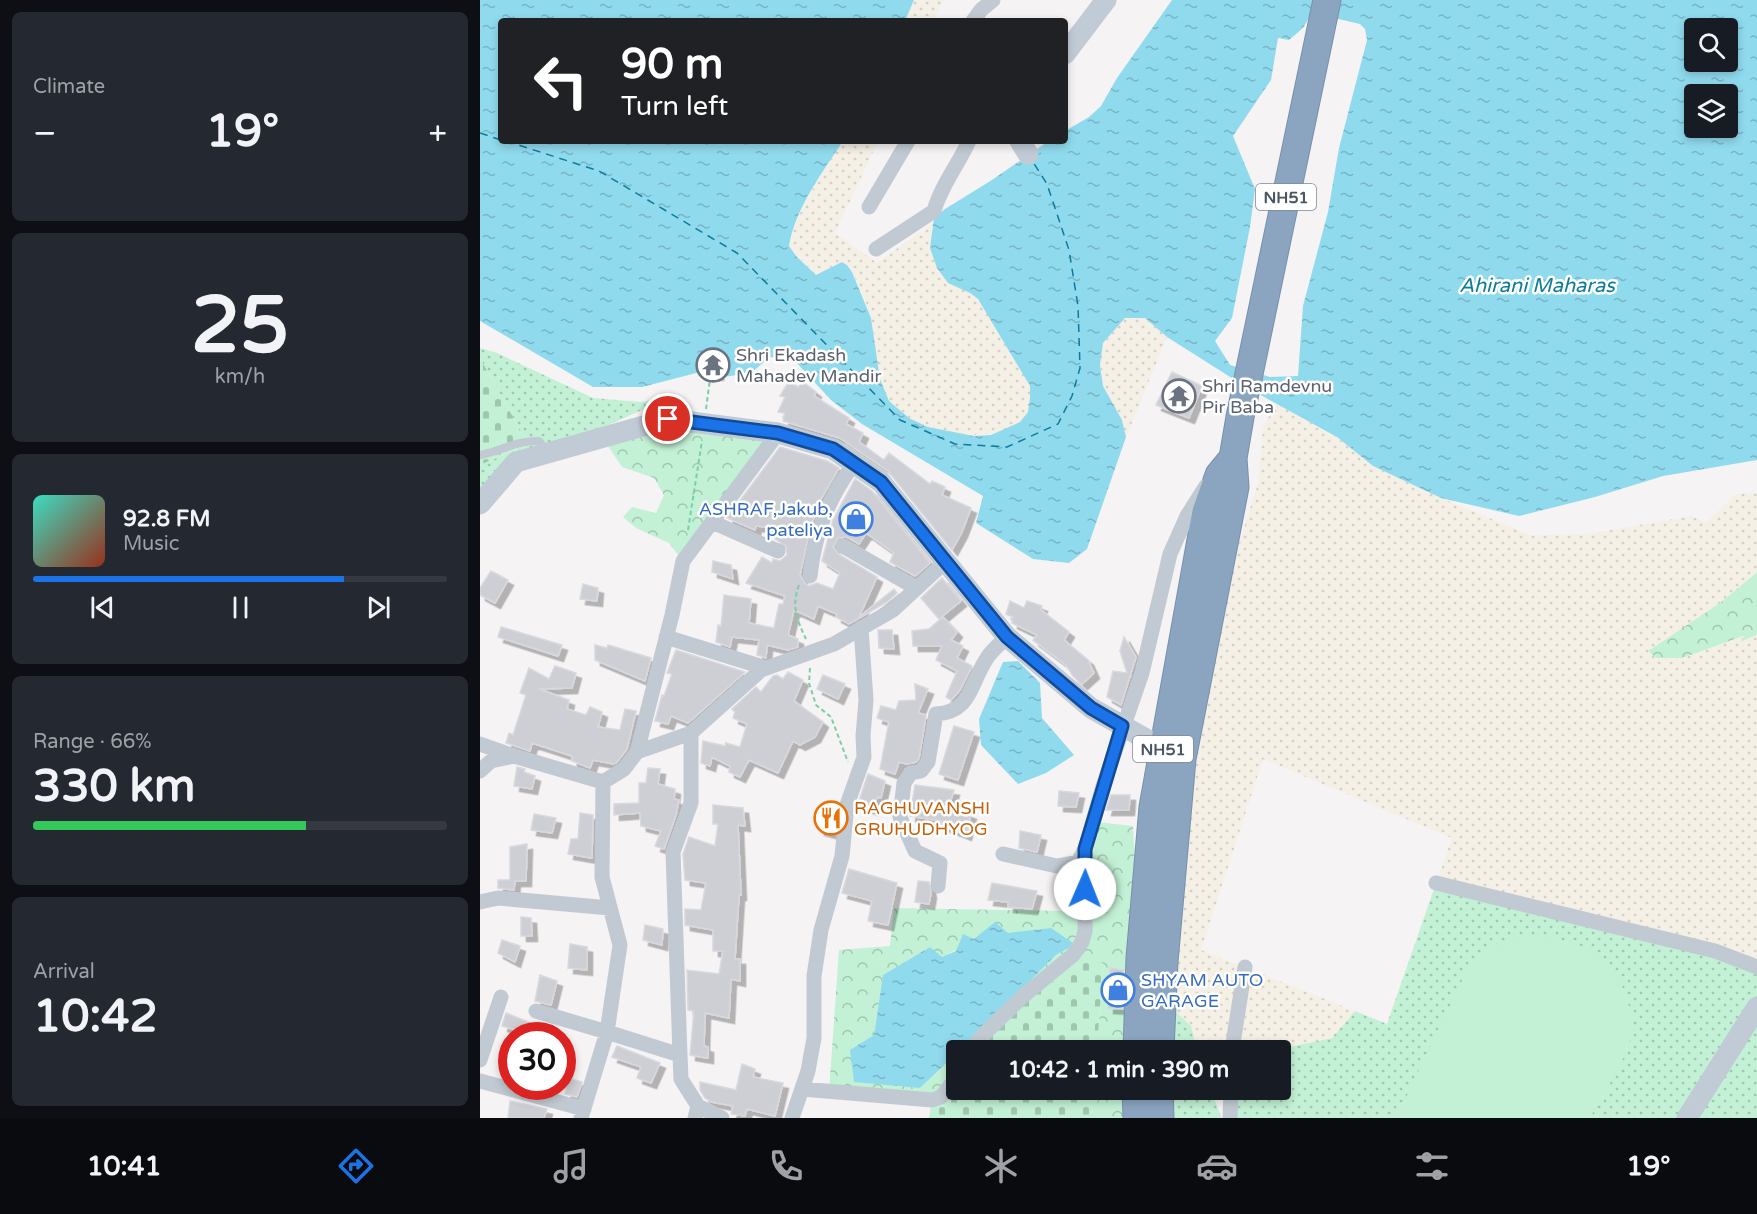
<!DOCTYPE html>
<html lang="en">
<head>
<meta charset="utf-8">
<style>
  body { margin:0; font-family:"Varela Round",sans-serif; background:#242831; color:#f1f3f6; height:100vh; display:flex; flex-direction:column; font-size:22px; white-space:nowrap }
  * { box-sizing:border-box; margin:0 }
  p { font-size:20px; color:#9ea1a6 }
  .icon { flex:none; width:33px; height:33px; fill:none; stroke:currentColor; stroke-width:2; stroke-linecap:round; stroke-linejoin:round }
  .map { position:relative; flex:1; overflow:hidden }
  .side { display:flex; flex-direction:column; gap:12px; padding:12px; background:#0d0f14; width:480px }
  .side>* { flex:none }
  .banner { position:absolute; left:18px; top:18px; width:570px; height:126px; border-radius:6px; box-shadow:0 3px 9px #0003; background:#202124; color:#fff; overflow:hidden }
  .fabs { position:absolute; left:1204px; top:18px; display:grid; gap:12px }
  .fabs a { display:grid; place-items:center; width:54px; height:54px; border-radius:6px; background:#171b24; box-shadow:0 3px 9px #0003; font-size:30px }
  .speed { position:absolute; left:18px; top:1022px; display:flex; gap:12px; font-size:30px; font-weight:700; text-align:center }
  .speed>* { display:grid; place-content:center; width:78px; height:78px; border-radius:50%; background:#171b24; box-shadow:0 3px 9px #0003; line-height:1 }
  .speed .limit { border:9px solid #d22; background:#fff; color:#111 }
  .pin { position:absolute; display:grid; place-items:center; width:51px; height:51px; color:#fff; margin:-26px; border:3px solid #fff; border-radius:50%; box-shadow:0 2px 6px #0007 }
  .me { position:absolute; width:66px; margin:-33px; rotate:1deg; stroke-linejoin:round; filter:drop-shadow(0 0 4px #0008) }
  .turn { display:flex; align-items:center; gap:21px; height:126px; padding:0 24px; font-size:27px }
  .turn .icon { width:78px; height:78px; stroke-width:2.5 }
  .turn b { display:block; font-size:42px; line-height:51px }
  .big { font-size:45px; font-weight:800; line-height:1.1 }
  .side .card { flex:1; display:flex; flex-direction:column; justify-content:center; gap:9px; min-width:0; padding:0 21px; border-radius:9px; background:#242831 }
  .side .dial { align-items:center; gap:0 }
  .dial b { font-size:78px; line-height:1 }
  .song { display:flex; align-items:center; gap:18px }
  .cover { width:72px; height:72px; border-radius:9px; background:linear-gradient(135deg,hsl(170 70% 55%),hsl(10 70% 35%)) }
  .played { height:6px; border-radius:3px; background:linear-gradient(90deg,#1a73e8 75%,#363941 75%) }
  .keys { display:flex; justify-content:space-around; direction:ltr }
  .heat { display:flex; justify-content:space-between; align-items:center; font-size:33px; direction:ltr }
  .charge { height:9px; border-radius:4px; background:linear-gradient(90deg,#34c759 66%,#363941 0) }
  .trip { position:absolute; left:466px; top:1040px; width:345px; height:60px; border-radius:6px; background:#171b24; box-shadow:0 3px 9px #0003; font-weight:800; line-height:60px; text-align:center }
  .menu { display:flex; height:96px; justify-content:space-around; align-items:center; background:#090b0e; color:#9ea1a6 }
  .menu .icon { width:42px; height:42px }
  .menu .selected { color:#1a73e8 }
  .menu b { font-size:27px; color:#f1f3f6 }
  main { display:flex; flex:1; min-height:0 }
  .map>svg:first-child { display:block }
  .grass { fill:url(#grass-dots) }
  .forest { fill:url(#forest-crowns) }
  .sand { fill:url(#sand-dots) }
  .cemetery { fill:url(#cemetery-stones) }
  .pitch { fill:#c3f1d5 }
  .water { fill:url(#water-ripples); fill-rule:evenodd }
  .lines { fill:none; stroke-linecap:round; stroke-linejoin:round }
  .ferry { stroke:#0c7c9b; stroke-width:1.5; stroke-dasharray:8 6; stroke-linecap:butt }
  .building { fill:#cdcfd5; stroke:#d7d9de; stroke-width:1.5; filter:url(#shadow) }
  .highway-casing { stroke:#7690ad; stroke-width:29 }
  .path { stroke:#7ad0a6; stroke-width:2; stroke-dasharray:4.5 3; stroke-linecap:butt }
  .lane { stroke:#c1cad2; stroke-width:8 }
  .street { stroke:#c1cad2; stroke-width:15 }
  .secondary { stroke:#c1cbd6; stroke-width:21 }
  .highway { stroke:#8ba5c1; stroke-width:27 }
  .route-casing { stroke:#114b97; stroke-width:15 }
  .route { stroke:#1a73e8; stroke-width:10 }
  .labels { text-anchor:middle; stroke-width:5; stroke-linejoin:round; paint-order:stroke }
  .shield { fill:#fff; stroke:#808990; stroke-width:1.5 }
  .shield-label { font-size:16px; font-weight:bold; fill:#4a5661 }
  .worship-label { font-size:18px; fill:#5b616d; stroke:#fff; text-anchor:start }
  .shop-label { font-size:18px; fill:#366cbe; stroke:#fff; text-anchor:end }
  .food-label { font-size:18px; fill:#c56008; stroke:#fff; text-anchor:start }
  .water-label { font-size:20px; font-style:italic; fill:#0c7c9b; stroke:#fff }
</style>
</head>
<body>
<main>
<section class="side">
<div class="card"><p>Climate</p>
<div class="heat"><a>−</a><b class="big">19°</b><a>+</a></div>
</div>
<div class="card dial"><b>25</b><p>km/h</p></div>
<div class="card">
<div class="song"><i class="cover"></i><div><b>92.8 FM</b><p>Music</p></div></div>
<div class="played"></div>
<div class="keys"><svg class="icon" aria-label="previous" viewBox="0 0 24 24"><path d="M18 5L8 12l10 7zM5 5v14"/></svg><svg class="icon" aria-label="pause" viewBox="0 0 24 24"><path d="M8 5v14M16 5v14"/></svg><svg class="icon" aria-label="next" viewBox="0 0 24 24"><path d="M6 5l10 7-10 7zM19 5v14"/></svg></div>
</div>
<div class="card"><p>Range · 66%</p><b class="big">330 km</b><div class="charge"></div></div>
<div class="card"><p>Arrival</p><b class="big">10:42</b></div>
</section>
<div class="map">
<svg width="1277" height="1118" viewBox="0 0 1277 1118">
  <defs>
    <pattern id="grass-dots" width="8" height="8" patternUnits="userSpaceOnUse" patternTransform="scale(1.5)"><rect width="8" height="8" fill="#c3f1d5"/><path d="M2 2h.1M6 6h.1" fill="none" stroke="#a0c6b0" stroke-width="1.8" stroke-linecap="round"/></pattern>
    <pattern id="forest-crowns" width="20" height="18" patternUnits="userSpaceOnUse" patternTransform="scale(1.5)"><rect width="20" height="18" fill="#c3f1d5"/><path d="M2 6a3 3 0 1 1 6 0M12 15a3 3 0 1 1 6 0" fill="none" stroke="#a0c6b0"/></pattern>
    <pattern id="sand-dots" width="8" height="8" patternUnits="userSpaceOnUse" patternTransform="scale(1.5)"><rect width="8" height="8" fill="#f5f0e5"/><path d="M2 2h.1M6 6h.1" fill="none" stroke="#d4d0c7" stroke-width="1.8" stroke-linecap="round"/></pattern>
    <pattern id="cemetery-stones" width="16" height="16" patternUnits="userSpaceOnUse" patternTransform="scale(1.5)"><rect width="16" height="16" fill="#c3f1d5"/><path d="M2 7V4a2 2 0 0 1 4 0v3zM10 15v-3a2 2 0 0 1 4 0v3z" fill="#a0c6b0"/></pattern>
    <pattern id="water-ripples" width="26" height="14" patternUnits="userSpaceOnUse" patternTransform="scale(1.5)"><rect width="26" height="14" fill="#90daee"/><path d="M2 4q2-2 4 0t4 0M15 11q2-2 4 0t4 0" fill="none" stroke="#78b4c4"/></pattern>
    <filter id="shadow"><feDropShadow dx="5.5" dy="5.5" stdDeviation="0" flood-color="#0004"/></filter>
  </defs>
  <rect width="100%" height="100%" fill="#f5f3f3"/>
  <path class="grass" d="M0 348 17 353 113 398 161 402 191 397 68 452 36 461 0 504V465L48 444 0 358Z
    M956 883 1277 967V1118H750L751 1089H801V1050H794L852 1038 875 1011 907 1024Z
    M682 999 712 1026 718 1050H680Z
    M679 1089H730L742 1118H680Z"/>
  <path class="forest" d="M188 419 298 433 203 561 189 543 156 528 143 517 152 507 176 513 184 495 174 478 142 467 122 437Z
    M1277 572V635L1260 642 1263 636 1203 658H1176L1168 651 1241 602Z
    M617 822 653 826 658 920 647 971 630 969 628 1008 646 1009 648 1050H617L623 964 538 993 576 955 589 948 571 928 494 939 462 958 450 947 403 975 394 1035 440 1088 477 1053V1077L461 1097 349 1092 359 950 410 946 414 908 587 911 605 849Z
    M614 1089H650L649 1118H612Z"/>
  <path class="sand" d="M434 0H463L454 21H425Z
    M363 141H398L355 233 397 263 453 223 451 230 490 293C506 305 516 327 527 345 531 352 549 383 550 389 559 444 481 439 448 427 434 422 420 413 410 402 392 381 397 344 391 318 387 302 379 286 372 272L353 266 343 273 336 275 330 270 309 246C314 215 345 168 363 141Z
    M645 318H665L687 337 646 437 642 423 623 386 620 365 623 343Z
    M796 403 857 437 893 466 961 498 1050 535 1108 534 1211 516 1226 523 1256 494 1277 493V572L1241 602 1168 651 1176 658H1203L1264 636 1261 642 1277 635V967L956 883 972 838 783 759 721 950 875 1011 852 1038 793 1050H717L711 1026 682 999 730 633 778 484 783 428Z"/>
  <path class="cemetery" d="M0 358 48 444 0 465Z
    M583 961 623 963 617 1050H498Z
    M477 1089H614L612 1118H449L452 1100Z"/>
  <path class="pitch" d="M1045 936C1094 937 1136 951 1148 1003 1150 1010 1153 1018 1153 1025 1153 1049 1122 1097 1110 1118H916L989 966C1008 947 1019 940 1045 936Z"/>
  <path class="water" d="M0 0H434L425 21H21V141H363C342 173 315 209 309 246L317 257 336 275 362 262 367 265 372 272 391 318 400 379 409 401 429 418 448 427 494 436 511 435 540 422 548 412 550 398V386L498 299 490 293 468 283 457 268 450 248 454 218 465 209 512 180 567 142 585 141V131L609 117 621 106 637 78 692 0H1277V460L1183 476 1115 497 1039 516 961 498 893 466 857 437 766 387 687 337 665 318H645L623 343 620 365 623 386 642 420 646 437 607 549 589 563 553 559 496 523 503 496 382 424 351 400 314 360 290 357 271 373 243 377 242 351H226L220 372 162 387H113L0 321ZM832 13 880 24 885 29 887 40 859 148 848 212 823 306 818 376 790 377 750 365 735 341 752 318 770 227 775 189 753 136 791 80 798 38 809 40 823 28ZM1215 28H1248V62H1215ZM1215 94H1248V128H1215Z
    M538 661 560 683 562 718 594 755 566 773 538 784 501 745 499 719 523 662Z
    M515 922 528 933 571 928 593 943 589 948 576 955 481 1050H477V1053L440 1088 374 1082 370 1050 394 1035 403 975 450 947 462 957 476 951 483 934 494 939Z"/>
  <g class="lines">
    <path class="ferry" d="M0 133 21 140
      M26 141 119 171 257 253 420 420 475 444 527 447 578 424 592 396 600 368 598 306 589 250 567 184 553 162"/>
  </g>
  <path class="building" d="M228 354 240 355 238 375 227 374Z
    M692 372 722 386 709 418 676 405Z
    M309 381 318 387 323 382 336 392 334 396 369 418 366 424 383 433 379 442 404 460 409 453 450 484 452 481 465 487 462 495 491 508 482 532 472 550 408 471 360 438 303 421 305 413 298 412 305 397 300 396Z
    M300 447 347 461 359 468 341 499 330 528 320 575 325 584 329 586 337 583 353 589 360 573 342 561 353 520 375 479 392 491 450 563 435 576 410 562 414 553 386 533 379 544 367 537 358 538 353 547 358 554 397 577 379 617 414 589 417 593 407 602 369 624 356 617 357 614 338 606 334 619 314 610 308 635 318 639V647L308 650 287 645 286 658 277 655 279 640 252 637 250 647 236 642 238 625 241 626 244 595 271 599 269 623 294 628 299 604H303L305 596 266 583 282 557 292 563 293 559 300 561 307 555 306 546 295 539 297 528 276 526 275 530 247 518Z
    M233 561 251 565 253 579 232 572Z
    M11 571 28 580 15 603 0 595V588Z
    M462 578 481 601 459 619 441 598Z
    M103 584 118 588 117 601 100 599Z
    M530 601 544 608 547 601 562 606 561 610 589 632 584 640 608 660 614 673 602 684 593 676 586 665 553 640 557 635 532 623 533 617 526 614Z
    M463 617 477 632 471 640 483 646 477 658 492 666 480 690 471 700 466 697 477 671 456 660 462 646H433L432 631 449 629Z
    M21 627 82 645 78 656 18 637Z
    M398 630H412L414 649 399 648Z
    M644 637 656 657 641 705 627 697 633 671 647 673 640 651Z
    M115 645 127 648 128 645 171 658 165 681 115 660Z
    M196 650 265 672 208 723 191 716 188 724 175 721 182 695 184 696 192 674 187 673Z
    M75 666 96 673 92 688 59 689 89 700 87 709 106 715 110 707 122 712 118 727 140 730 145 709 156 711 147 749 137 762 134 764 113 760 110 768 92 761V756L52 743 50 751 26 743 29 733 33 735 46 695 40 693 49 668 69 679Z
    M308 672 323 680 314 701 343 722 335 737 320 745 313 741 298 773 269 760 260 777 249 772 250 766 232 757 230 766 221 763 223 741 245 746 246 743 260 747 267 724 253 718 255 712 252 709 276 687 281 692 293 676 297 675 303 679Z
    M343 675 365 684 358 699 337 689Z
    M435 684 448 689 438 713 446 715 439 758 436 762 427 764 419 762 415 774 400 769 409 722 397 718 401 706 416 710 419 701 436 700Z
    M474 726 494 732 478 780 459 774Z
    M37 767 45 769 44 772 55 776 52 789 34 786Z
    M168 768 180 769 178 784 195 789 194 799 199 800 196 815 184 849 175 846 181 831 161 826 160 813 134 815V804L159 803V783H166Z
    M388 774 405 781 401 798 397 797 393 810 378 804Z
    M435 785 474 790 469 806 491 814 486 835 461 825 463 821 430 816Z
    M579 791 599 793 596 807 578 806Z
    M631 795H650L649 810H626Z
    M344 802 357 805 354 834 339 830Z
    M233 805 263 808 265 826 258 825 261 895H259L255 959H260V981L251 979 249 1018 225 1013 224 1046 228 1047V1058L210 1055 214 1011 208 1010 207 970 239 974 243 951H233V930L205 925V909L221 910 226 883 205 880 203 854 209 837 235 846 238 824H233Z
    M100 813 113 815 112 858 88 854 91 839H98Z
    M54 814 76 818 72 833 51 830Z
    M540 831 561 835 557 852 539 848Z
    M47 844 46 881H35L34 890 18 888V880H30V847Z
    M369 869 417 883 408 925 388 921 392 901 362 893Z
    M438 881 449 882 451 893 449 904 435 902Z
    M512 883 557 891 552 909 528 907V902L508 900Z
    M41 917 51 918 52 936H41Z
    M165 925 183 929 182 945 163 940Z
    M22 940 40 946 35 962 18 953Z
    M90 944 107 947V970L88 968Z
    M630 968 644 970 643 1009 628 1008Z
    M60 975 77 981 71 1005 55 1001Z
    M26 1013 58 1026 59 1022 73 1026 72 1032 79 1035H53L22 1026Z
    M137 1046 180 1063 171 1083 157 1078 161 1067 132 1057Z
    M262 1064 275 1069 273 1077 303 1083 295 1116 267 1109 265 1116 251 1114 253 1106 232 1102 225 1098 220 1090V1082L256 1090Z
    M89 1078 102 1082 97 1097 85 1094Z
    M30 1101 67 1109 64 1118H28Z"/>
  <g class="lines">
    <g class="highway-casing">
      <path id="highway" d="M657 1050 660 958 673 807 726 512 739 475 753 458
        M680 1050 684 962 702 759 755 487 753 458 760 417 847 0
        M656 1089 657 1118
        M679 1089 680 1118"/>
    </g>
    <path class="path" d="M226 409 230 379
      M208 530 222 441
      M319 585C311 606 317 620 326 639
      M330 668 329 683 336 705 351 717 368 762"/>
    <path class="lane" d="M0 455C21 451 38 440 59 441L66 450"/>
    <path class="street" d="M493 21 501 10 513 0
      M389 207 428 141
      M396 249 454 211C461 186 478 165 489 141
      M232 522 298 551
      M363 546 436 588
      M330 576C335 531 348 500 374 463
      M186 637 286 668
      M0 744 34 756
      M157 752 192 615 203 561 298 433
      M0 771 11 761 34 756 123 782
      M523 854 577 866 598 862 605 849 623 786 662 673 690 554 707 516 726 486
      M956 883 1235 951 1277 967
      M458 886 460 863 435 851 420 817 424 783 431 773 441 771 448 762 456 714C492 712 490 683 507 658 512 650 521 643 527 637
      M0 902 18 898 130 908
      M56 1011 127 1032 140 945 122 877 123 782 144 769 157 752 211 733
      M491 1050 504 1034 541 998 593 955 602 942 605 931V849
      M752 1050 765 967
      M200 1055 193 852 211 803V733L281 670 354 644 413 610 465 562
      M0 1060 21 997
      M0 1081 104 1109
      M322 1089 452 1100 461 1097 477 1077
      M101 1118 127 1032 200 1055 201 1079 218 1106
      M215 1118 218 1106 242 1118
      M312 1118 328 1071 334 1038V976L341 930 362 856 367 805 384 757 383 736 386 700 381 628
      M750 1118 751 1089"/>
    <path class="secondary" d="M585 54 626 0
      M540 141 548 154
      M0 504 36 462 188 419 298 433 353 449 401 482 527 637 611 708 696 756
      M1207 1118 1277 1007"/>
    <use href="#highway" class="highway"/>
  </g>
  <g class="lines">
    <g class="route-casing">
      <path id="route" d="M188 419 298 433 353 449 401 482 527 637 611 708 642 726 605 849V889"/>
    </g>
    <use href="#route" class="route"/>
  </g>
  <defs>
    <g id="temple-ring" transform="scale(1.725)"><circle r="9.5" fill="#fff" stroke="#6b7280" stroke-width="1.5"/><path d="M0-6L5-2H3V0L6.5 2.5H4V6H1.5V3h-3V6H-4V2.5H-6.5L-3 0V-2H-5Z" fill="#6b7280"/></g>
    <g id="shop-ring" transform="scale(1.725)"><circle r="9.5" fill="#fff" stroke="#3f7fe0" stroke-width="1.5"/><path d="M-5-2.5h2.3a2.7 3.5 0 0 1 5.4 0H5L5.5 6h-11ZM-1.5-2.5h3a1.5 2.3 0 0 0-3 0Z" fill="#3f7fe0"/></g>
    <g id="restaurant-ring" transform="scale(1.725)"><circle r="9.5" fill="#fff" stroke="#e8710a" stroke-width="1.5"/><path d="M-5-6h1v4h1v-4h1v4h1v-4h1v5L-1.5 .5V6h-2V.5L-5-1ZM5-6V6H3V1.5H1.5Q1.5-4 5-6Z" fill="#e8710a"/></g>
  </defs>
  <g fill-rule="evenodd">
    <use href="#temple-ring" x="233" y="365"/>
    <use href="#temple-ring" x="699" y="396"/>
    <use href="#shop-ring" x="376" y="519"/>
    <use href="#restaurant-ring" x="351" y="818"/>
    <use href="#shop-ring" x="638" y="990"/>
  </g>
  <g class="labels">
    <g class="shield">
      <rect x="776" y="184" width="60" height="26" rx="4.5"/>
      <rect x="653" y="736" width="60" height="26" rx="4.5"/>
    </g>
    <g class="shield-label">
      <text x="806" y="203">NH51</text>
      <text x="683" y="755">NH51</text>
    </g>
    <g class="worship-label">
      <text x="256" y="361">Shri Ekadash<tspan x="256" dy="21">Mahadev Mandir</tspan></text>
      <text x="722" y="392">Shri Ramdevnu<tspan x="722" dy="21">Pir Baba</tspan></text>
    </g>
    <g class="shop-label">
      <text x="353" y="515">ASHRAF,Jakub,<tspan x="353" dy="21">pateliya</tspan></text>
      <text x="661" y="986" text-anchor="start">SHYAM AUTO<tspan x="661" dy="21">GARAGE</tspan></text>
    </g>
    <g class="food-label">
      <text x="374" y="814">RAGHUVANSHI<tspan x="374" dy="21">GRUHUDHYOG</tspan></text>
    </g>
    <g class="water-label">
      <text x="1057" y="292">Ahirani Maharas</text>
    </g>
  </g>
</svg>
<div class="fabs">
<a><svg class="icon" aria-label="search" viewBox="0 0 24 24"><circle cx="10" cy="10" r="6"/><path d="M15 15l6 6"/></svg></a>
<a><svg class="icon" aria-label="layers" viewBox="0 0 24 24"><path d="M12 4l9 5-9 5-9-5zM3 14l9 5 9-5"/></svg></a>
</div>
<div class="speed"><div class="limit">30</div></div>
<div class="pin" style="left:188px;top:419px;background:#d93025"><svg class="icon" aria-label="arrive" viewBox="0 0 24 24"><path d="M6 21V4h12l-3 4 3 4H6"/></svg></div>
<svg class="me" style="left:605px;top:889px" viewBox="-20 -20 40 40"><circle r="19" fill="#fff"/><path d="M0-13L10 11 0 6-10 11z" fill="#1a73e8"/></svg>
<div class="trip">10:42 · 1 min · 390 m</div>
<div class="banner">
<div class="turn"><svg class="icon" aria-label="left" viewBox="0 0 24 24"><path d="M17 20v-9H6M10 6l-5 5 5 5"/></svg><div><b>90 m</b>Turn left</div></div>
</div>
</div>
</main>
<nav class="menu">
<b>10:41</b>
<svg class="icon selected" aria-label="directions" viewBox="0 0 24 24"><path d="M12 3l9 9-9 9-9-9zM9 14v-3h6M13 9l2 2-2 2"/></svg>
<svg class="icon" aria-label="music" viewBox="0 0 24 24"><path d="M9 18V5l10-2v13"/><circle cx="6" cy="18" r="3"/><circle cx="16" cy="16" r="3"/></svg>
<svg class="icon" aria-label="phone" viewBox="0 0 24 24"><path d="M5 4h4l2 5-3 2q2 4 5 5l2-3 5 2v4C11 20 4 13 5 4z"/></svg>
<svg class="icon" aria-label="climate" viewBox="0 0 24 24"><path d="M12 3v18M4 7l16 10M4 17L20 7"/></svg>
<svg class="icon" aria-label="car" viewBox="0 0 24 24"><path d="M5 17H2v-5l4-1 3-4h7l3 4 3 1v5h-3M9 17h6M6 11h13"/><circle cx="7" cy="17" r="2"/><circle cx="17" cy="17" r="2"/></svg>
<svg class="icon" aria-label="filters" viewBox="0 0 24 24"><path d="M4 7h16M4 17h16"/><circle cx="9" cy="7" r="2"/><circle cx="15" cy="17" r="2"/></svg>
<b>19°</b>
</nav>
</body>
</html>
